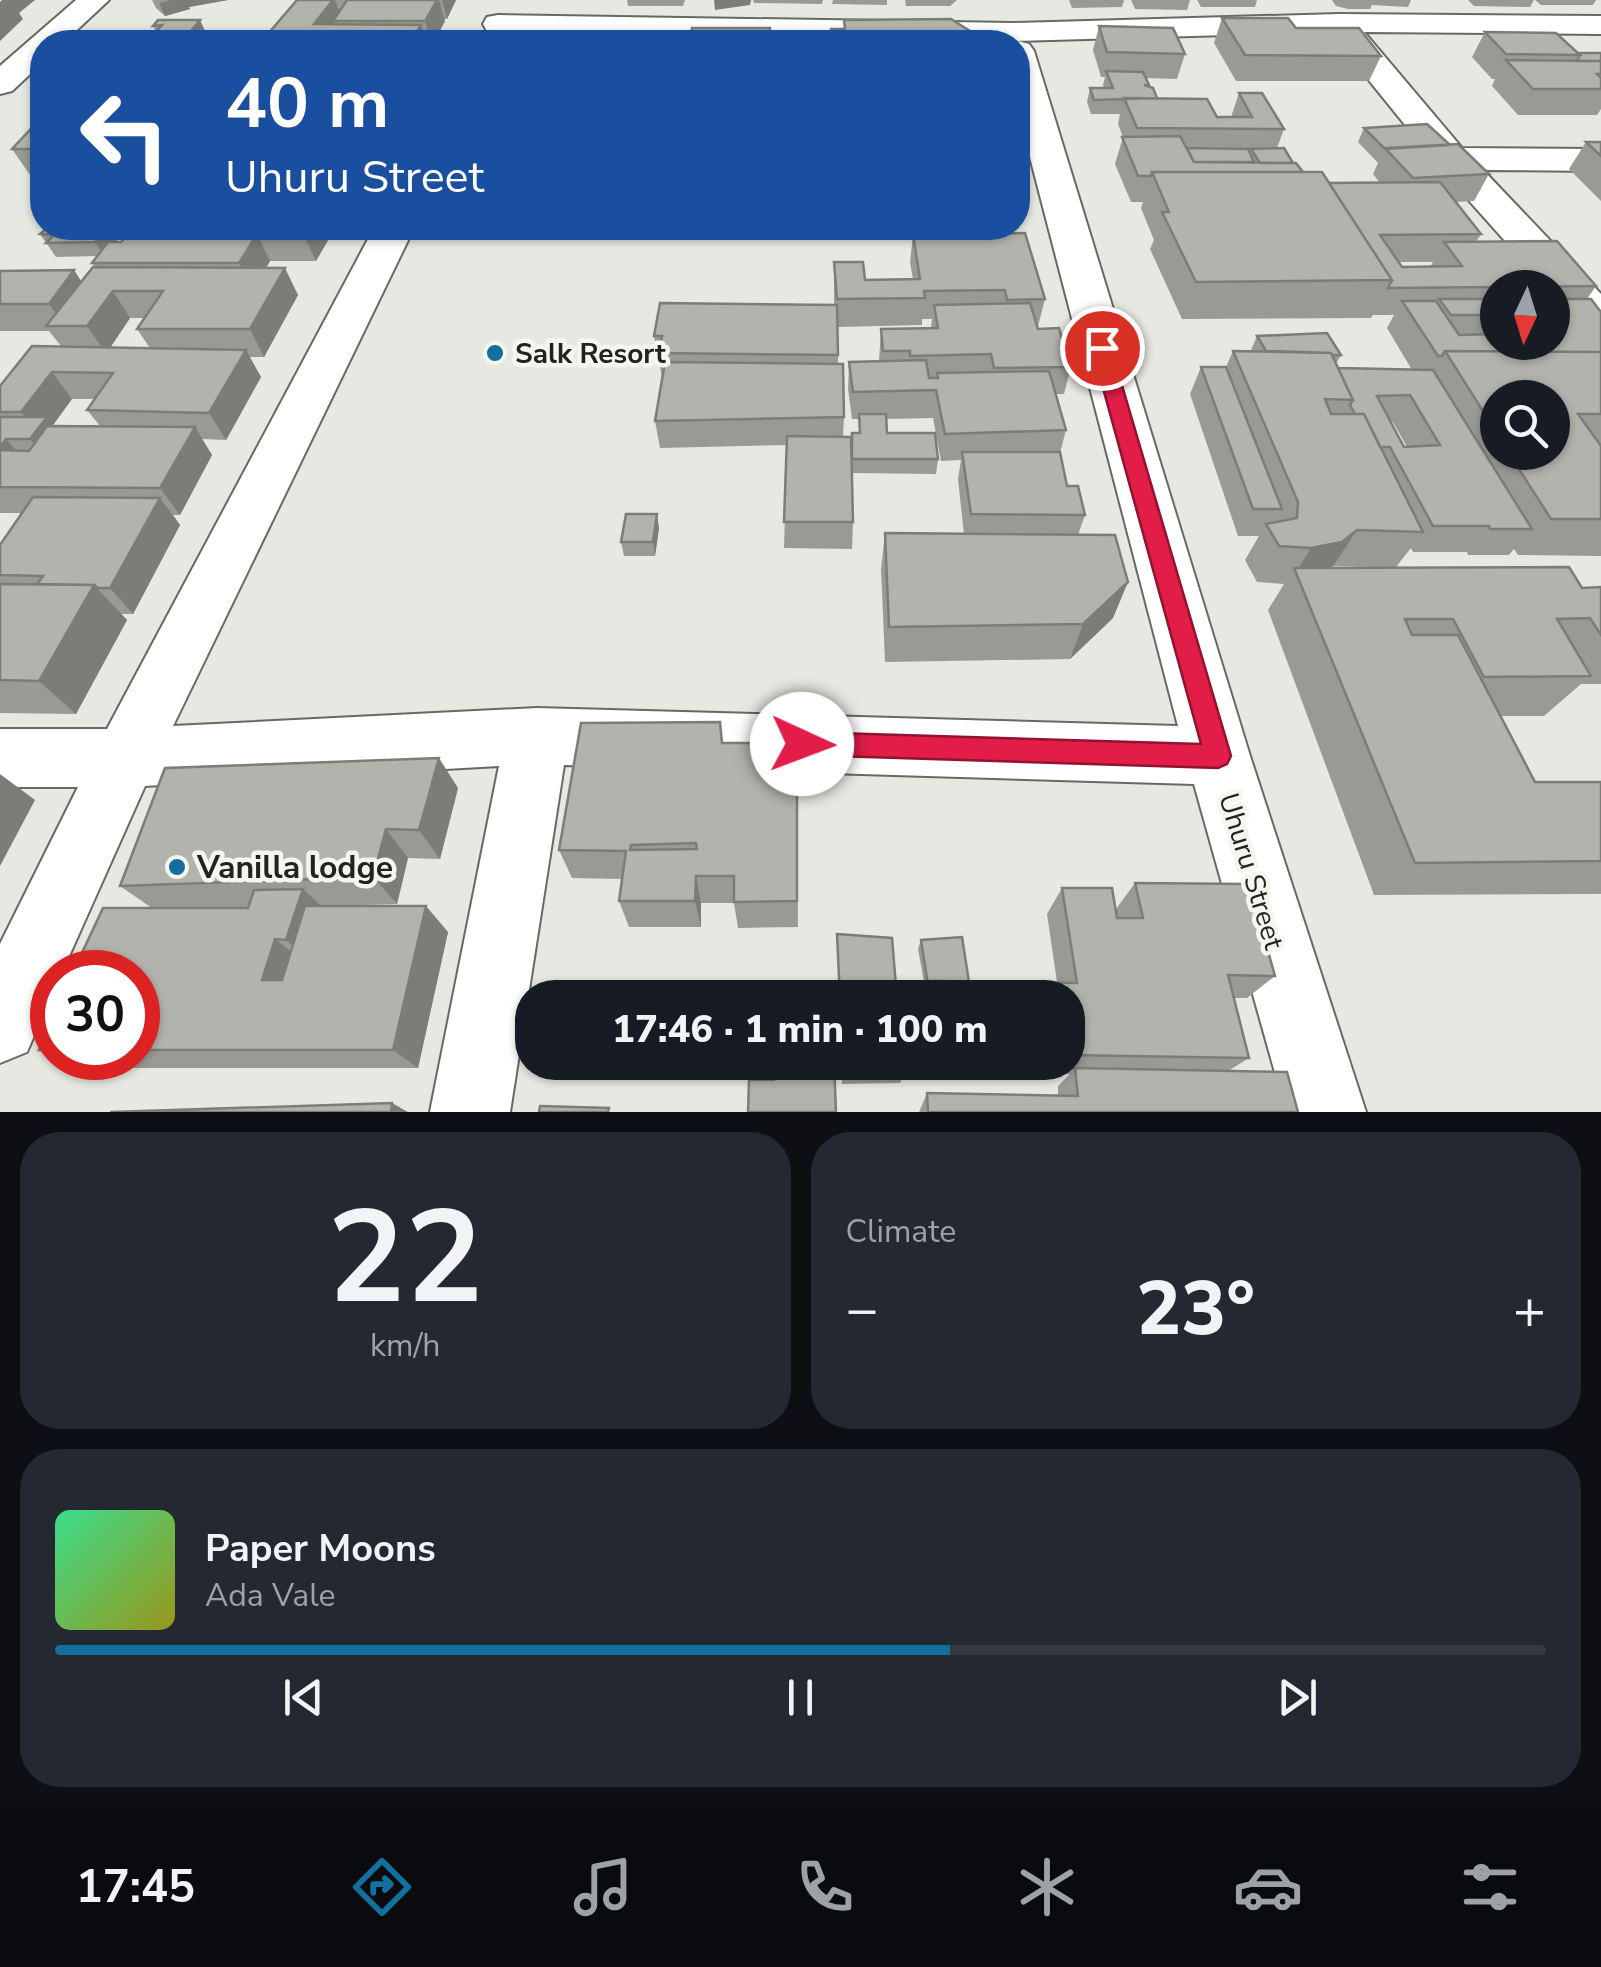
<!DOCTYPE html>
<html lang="en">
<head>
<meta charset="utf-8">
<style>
  body { margin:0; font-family:"Nunito Sans",sans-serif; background:#242831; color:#f1f3f6; height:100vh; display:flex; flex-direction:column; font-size:38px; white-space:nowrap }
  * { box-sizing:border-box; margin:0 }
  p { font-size:32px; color:#9ea1a6 }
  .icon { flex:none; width:55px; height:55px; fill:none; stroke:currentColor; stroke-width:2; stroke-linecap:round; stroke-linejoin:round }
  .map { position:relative; height:1112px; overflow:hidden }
  .drawer { display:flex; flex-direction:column; gap:20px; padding:20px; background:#0d0f14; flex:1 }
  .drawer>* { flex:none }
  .top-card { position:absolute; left:30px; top:30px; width:1000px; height:210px; border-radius:40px; box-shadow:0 2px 8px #0004; background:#1a4fa0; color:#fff; overflow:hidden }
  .needle { width:65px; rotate:184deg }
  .buttons { position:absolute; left:1480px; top:270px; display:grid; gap:20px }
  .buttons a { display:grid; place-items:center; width:90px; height:90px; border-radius:50%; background:#171b24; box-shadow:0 2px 8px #0004; font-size:50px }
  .speed { position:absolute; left:30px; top:950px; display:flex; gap:20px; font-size:50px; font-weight:700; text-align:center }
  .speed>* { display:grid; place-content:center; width:130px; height:130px; border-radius:50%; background:#171b24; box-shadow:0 2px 8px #0004; line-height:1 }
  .speed .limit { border:15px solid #d22; background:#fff; color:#111 }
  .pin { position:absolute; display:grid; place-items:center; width:85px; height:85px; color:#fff; margin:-42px; border:5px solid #fff; border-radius:50%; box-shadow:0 2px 10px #0007 }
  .me { position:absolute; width:110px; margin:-55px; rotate:92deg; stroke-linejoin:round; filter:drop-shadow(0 0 8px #0008) }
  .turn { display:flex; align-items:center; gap:35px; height:210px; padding:0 30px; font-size:45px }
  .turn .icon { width:130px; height:130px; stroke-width:2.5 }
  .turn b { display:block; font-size:70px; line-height:85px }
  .big { font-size:75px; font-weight:800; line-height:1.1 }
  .drawer .tile { flex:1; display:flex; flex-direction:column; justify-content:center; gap:15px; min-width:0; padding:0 35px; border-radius:40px; background:#242831 }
  .drawer .dial { align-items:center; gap:0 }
  .dial b { font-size:130px; line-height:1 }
  .song { display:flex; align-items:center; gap:30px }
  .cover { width:120px; height:120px; border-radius:15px; background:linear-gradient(135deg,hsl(150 70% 55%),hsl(60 70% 35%)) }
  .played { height:10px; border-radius:5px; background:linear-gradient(90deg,#126f9e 60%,#363941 60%) }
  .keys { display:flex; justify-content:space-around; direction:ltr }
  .heat { display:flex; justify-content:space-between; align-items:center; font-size:55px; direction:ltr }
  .drawer .tiles { flex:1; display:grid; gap:20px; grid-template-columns:1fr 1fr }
  .tile:last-child { grid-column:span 2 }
  .trip { position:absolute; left:515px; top:980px; width:570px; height:100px; border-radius:40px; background:#171b24; box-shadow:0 2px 8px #0004; font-weight:800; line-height:100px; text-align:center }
  .tabs { display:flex; height:160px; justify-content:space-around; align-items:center; background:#090b0e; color:#9ea1a6 }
  .tabs .icon { width:70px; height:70px }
  .tabs .selected { color:#126f9e }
  .tabs b { font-size:45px; color:#f1f3f6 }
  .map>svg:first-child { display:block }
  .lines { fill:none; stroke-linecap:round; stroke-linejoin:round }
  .minor-casing { stroke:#686963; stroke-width:4 }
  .minor { fill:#fff; fill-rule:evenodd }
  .wall { fill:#999a94; fill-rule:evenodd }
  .shaded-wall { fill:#7d7d78 }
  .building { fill:#b2b3ac; stroke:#7d7d78; stroke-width:2.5; fill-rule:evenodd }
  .route { fill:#e11d48; stroke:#92132f; stroke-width:2.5 }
  .poi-dot { fill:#126f9e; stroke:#f5f6ee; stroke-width:4 }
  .labels { text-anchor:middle; stroke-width:9; stroke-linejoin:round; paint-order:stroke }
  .poi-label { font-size:28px; font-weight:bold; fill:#222220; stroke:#f5f6ee; text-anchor:start }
  .street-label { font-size:28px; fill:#222220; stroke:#f5f6ee }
  .near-poi-label { font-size:32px; font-weight:bold; fill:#222220; stroke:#f5f6ee; text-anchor:start }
</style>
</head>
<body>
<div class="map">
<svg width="1601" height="1112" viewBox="0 0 1601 1112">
  <rect width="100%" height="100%" fill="#e7e8e1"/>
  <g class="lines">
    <g class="minor-casing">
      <path id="minor" d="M76 0H109L64 42H42V63L12 91 0 94V66Z
        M1339 14 1601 16V34L1364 32 1462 148 1601 149V171L1483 170 1601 294V334L1585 330 1552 293V288H1547L1439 167 1330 32 1012 41 498 33 487 31 483 24 487 17 498 15 1012 23Z
        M1018 41 1029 44 1034 51 1250 756 1366 1112H1286L1194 784 564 765 510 1112H430L499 766 145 786 62 972H52V994L27 1052 0 1063V944L78 787H0V729H107L374 228H414L173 726 537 708 1178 726 1018 111V42H1013Z"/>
    </g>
    <use href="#minor" class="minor"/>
  </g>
  <path class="wall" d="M152 0H228L189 7 190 9 165 16 156 8Z
    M297 0H456L447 19H444L445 21 434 42H261Z
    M627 0H685L683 6H628Z
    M753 0H823L822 4 754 3Z
    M833 0H887V5L832 4Z
    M905 0H957L950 6H906Z
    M1069 0H1124L1122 7 1072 8Z
    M1131 0H1190L1187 10 1135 9Z
    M1197 0H1257L1255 7H1201Z
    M1332 0H1411L1408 7 1372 5 1370 9H1348L1336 6Z
    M1468 0H1534L1530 7 1474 6Z
    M1535 0H1596L1593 5H1541Z
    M1222 18 1296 28 1381 56 1369 81H1236L1214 43Z
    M158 20 206 33 198 42H155L152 36 156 32 153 26Z
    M1099 26 1185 54 1177 79 1146 78 1148 86 1157 98 1217 117H1231L1239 93 1284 129 1277 148 1303 172 1329 183H1380L1373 174 1378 163 1358 142 1364 128 1450 145 1489 174 1474 201 1455 202 1481 234 1476 242 1596 286 1587 299 1601 312V556L1518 555 1514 549 1509 555H1468L1467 552H1413L1411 548 1396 567 1582 588 1601 587V684H1581L1544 716H1501L1535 782H1601V894L1374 895 1268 610 1284 584 1257 582 1245 560 1259 536H1238L1190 394 1201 367H1226L1233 351 1251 350 1257 336 1341 355 1336 364 1338 368 1412 370 1387 328 1394 315H1373L1371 318 1182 319 1150 249 1154 240 1141 208 1143 202H1131L1115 164 1123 137 1118 124 1120 114H1091L1087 102 1090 88H1104L1103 85 1105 77H1101L1093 50ZM1399 262H1433L1430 267H1402ZM1498 288H1552V342H1498ZM1498 398 1552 452H1498ZM1391 422H1393L1407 447H1404ZM1333 566 1375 567 1330 568Z
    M1485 32 1579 53H1601V109L1597 115H1518L1492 86 1495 79H1492L1472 57Z
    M42 76V93L36 82Z
    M42 117V175H30L12 149Z
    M1586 142H1601V201L1569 169Z
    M128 228 116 242 335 228 316 261H270L266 268 298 295 264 357H249L261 377 226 440 202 439 212 455 180 515H173L180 525 133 614H121L127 620 76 714 0 713V545L22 513H0V386L61 346 49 331H0V271L81 281 95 267 92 263 97 256 56 257 40 234ZM130 318H144L137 329 150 348 110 347ZM72 399H95L87 410 100 426 53 425Z
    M913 235 1045 299 1038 326H1037L1038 329 1071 367 1064 394H1055L1066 430 1060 453 1067 486 1085 515 1078 535 1113 618 1070 659 885 662 881 569 885 533 964 534 958 479 961 460 941 461 933 418 886 419 887 433 938 459 936 474 852 473 853 522 852 549 784 548 787 445 660 448 655 421 662 377 654 336 834 305V262L865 280 913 279 910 262ZM922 319H932L931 328 881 329 879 361 849 362 848 389 852 419H859V433L851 437H843L844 417 838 364V327L922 325Z
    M659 528 655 556H624L621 542Z
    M722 743H797L798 927 738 928 734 903H701V927H629L619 901 622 879 572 878 559 850Z
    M458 788 440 859 408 858 397 904 326 906 448 932 418 1068H86L59 1058H138V972L152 908 120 886Z
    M1135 883 1275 976 1247 998H1234L1249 1058 1228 1071 1298 1112H919L927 1093 1058 1096V1086L1070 1074 929 1071V1062H1068V998H928L929 993H926L918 949 921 940 969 982H1057L1047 914 1062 888 1116 909Z
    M841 1062H902L903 1077 900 1083 842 1084Z"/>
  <path class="shaded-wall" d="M2 0H35L19 13 23 19 0 41V2Z
    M171 0H228L189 7 190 9 165 16 159 3Z
    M333 0H335L343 21H333L337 31 314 24Z
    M437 0H439L445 21 434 42H431L425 21Z
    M442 0H456L447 19Z
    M714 0H751L750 5 715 10Z
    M200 20 206 33 198 42H190L187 36Z
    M421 25 426 42H410Z
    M107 228H128L104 256 95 242Z
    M307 228H335L316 261 303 234Z
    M257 234 270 261 253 290 239 263Z
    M285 268 298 295 264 357 250 329Z
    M74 270 92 298 65 326 49 304Z
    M113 291 130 318 106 354 87 326Z
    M246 350 261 377 226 440 209 413Z
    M52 372 72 399 53 425V466L30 439 36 431 21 412Z
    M195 427 212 455 180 515 160 488Z
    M6 439 30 466 0 453V447Z
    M160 498 180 525 133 614 110 588Z
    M657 514 659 528 655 556 653 542Z
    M1357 530 1333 566 1318 578 1296 572 1311 548Z
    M1128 582 1113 618 1070 659 1083 624Z
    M94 585 127 620 76 714 39 681Z
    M439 758 458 788 440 859 419 830Z
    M0 774 35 800 0 866Z
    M386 829 408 858 397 904 373 877Z
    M696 876 701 903V927L695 901Z
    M303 889 331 915 316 964 286 940Z
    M426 906 448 932 418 1068 393 1050Z
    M275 939 306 963 294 1002 262 980Z
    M392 1103 408 1112H391Z"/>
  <path class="building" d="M297 0H333L314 24 421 25 410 42H341L344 38 289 37 285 42H261Z
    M347 0H437L425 21H333Z
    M1222 18H1288L1296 28H1359L1381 56 1245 55Z
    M951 19 978 36 979 42H832L831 29H845L844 20Z
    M158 20H200L187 36H152L162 25 153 26Z
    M1099 26 1173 28 1185 54 1107 52Z
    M692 28H770V42H690Z
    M1485 32 1556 33 1580 55 1506 54Z
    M1579 53H1601V61H1577L1580 55Z
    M1506 60 1601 61V74H1597L1601 78V89H1533Z
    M1106 71 1143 72 1149 85H1144L1153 88 1157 98 1094 100 1090 88H1113Z
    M1239 93H1262L1284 129 1137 128 1124 98 1207 99 1217 117H1252Z
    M42 117V149H12Z
    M1427 124 1450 145 1385 149 1364 128Z
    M1180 136 1194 162 1296 163 1303 172H1152L1151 176H1138L1122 137Z
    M1586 142H1601V156Z
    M1458 144 1489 174 1413 178 1385 148Z
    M1187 148 1248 149 1254 162H1194Z
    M1284 148 1293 163H1260L1251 149Z
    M1152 172H1322L1392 280 1196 282 1162 212H1169Z
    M1440 182 1481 234 1380 235 1402 267 1462 266 1444 242 1557 241 1596 286 1388 288 1392 280 1329 183Z
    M47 228H107L95 242 46 243 54 235 40 234Z
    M133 228H307L303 234H257L239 263H92L108 242H121Z
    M1025 233 1045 299 1007 300 1005 290 924 291 925 298 837 299 834 262H863L865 280 920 279 913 235Z
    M93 267 285 268 250 329H137L163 291H113L87 326H46Z
    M74 270 49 304H0V271Z
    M1439 299H1498V315H1451Z
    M1552 299H1591L1601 312V352L1445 351 1442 356H1438L1402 301H1436L1459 335 1498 334V342H1552Z
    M660 303 837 305 838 355 659 353 662 336H654Z
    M1030 303 1038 329 1059 328 1071 367 994 368 991 354 910 356V351H883L881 329 938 328 934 305Z
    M1327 333 1341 355H1332L1331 353 1266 351 1257 336Z
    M32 346 246 350 209 413 87 410 113 373 52 372 21 412H0V386Z
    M1233 351 1331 353 1353 400 1325 399 1331 414H1364L1423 532 1357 530 1342 542 1311 548 1279 546 1266 524 1297 518 1298 502Z
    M1445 351 1601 352V414H1578L1601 446V519H1551L1508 452H1552V398H1498V435Z
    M926 360 929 378H938L937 373 1049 371 1066 430 945 434 936 390 853 392 849 362Z
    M665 362 843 364 844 417 655 421Z
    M1201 367H1226L1282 509H1253Z
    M1338 368 1433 370 1532 529H1490L1489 526H1433L1390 447H1380L1364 414H1355L1350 405 1353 400ZM1410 395 1440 445 1404 447 1377 396Z
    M859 414H886L887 433H935L938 459H852V433H860Z
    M0 417H47L30 439H6L0 447Z
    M47 426 195 427 160 488 0 487V450L29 451Z
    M787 436 851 437 853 522H784Z
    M962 452H1060L1067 486H1078L1085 515 971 514Z
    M33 497 160 498 110 588H98L94 585 37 584 43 576 0 575V545Z
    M626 514H657L653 542H621Z
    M885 533 1115 535 1128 582 1083 624 889 627Z
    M1569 567 1582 588 1601 587V635L1590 618 1557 619 1591 676 1484 677 1453 619H1405L1412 635H1458L1535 782H1601V861L1415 863 1294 568Z
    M0 584 94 585 39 681 0 680Z
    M720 722 722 743H797V901L734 902V876H696L695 901H619L626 851 559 850 581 723ZM696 843 697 849 630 850 631 845Z
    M439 758 419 830 386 829 373 877 120 886 165 768Z
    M1135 883 1249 884 1275 976 1228 975 1249 1058 1068 1055V998H934V981L1077 983 1062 888H1112L1117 918H1143Z
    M303 889 286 940 275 939 262 980H282L305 906H426L393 1050H138V972H73L103 908H248L254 890Z
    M837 934 892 938 897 998H840Z
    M962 937 969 982 934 981 932 984 928 985 921 940Z
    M52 1019V1050H39Z
    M774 1062H834L836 1112H748L749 1080H774Z
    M842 1062H902L903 1077H843Z
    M1075 1068 1287 1072 1298 1112H928L927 1093 1078 1096Z
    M392 1103 391 1112H110Z
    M540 1106 609 1108 608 1112H539Z"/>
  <path class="route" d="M1102 342 1111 348 1231 756 1227 764 1218 768 802 755 793 752 789 744 793 735 802 732 1201 744 1092 348Z"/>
  <g class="poi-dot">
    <circle cx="495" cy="353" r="10"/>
    <circle cx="177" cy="867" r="10"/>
  </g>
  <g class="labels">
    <g class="poi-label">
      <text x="515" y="363">Salk Resort</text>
    </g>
    <g class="street-label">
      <text transform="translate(1252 871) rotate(73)" y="10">Uhuru Street</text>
    </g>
    <g class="near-poi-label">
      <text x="197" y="878">Vanilla lodge</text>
    </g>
  </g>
</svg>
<div class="buttons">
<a><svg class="needle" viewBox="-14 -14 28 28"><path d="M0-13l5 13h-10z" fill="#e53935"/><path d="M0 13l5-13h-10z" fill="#9ea1a6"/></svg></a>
<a><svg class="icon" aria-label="search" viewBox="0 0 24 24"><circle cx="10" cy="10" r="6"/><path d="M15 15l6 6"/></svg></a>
</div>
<div class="speed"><div class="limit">30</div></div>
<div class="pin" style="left:1102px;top:348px;background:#d93025"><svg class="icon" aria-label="arrive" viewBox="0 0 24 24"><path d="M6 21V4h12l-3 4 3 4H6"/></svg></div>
<svg class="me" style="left:802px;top:744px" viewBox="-20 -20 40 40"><circle r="19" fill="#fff"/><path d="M0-13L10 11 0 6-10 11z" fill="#e11d48"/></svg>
<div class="trip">17:46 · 1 min · 100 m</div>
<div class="top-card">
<div class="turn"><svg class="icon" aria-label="left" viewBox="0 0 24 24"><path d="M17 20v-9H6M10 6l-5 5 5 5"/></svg><div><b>40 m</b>Uhuru Street</div></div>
</div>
</div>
<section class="drawer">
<div class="tiles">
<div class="tile dial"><b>22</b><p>km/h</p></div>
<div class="tile"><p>Climate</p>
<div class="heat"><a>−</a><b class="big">23°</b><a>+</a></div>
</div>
<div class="tile">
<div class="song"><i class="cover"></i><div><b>Paper Moons</b><p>Ada Vale</p></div></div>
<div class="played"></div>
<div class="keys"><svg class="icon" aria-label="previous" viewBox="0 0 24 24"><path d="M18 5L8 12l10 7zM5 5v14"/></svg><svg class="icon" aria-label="pause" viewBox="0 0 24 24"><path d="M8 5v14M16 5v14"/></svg><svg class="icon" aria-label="next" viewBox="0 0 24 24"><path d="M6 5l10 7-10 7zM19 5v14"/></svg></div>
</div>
</div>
</section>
<nav class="tabs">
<b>17:45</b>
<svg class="icon selected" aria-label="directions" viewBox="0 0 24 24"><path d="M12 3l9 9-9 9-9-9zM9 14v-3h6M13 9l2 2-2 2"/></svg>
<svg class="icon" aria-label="music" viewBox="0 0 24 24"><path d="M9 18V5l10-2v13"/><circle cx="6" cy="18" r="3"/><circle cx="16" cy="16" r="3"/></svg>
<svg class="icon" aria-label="phone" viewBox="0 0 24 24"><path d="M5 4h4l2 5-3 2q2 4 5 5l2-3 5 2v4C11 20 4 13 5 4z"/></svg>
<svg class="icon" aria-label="climate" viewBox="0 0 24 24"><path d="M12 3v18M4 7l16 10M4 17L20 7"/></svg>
<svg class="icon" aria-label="car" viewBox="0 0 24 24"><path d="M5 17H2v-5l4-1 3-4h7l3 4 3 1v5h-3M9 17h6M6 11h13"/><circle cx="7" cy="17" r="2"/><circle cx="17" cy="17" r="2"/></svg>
<svg class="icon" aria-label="filters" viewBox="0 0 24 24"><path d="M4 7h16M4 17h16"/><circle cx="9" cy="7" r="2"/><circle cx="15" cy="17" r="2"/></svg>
</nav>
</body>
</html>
